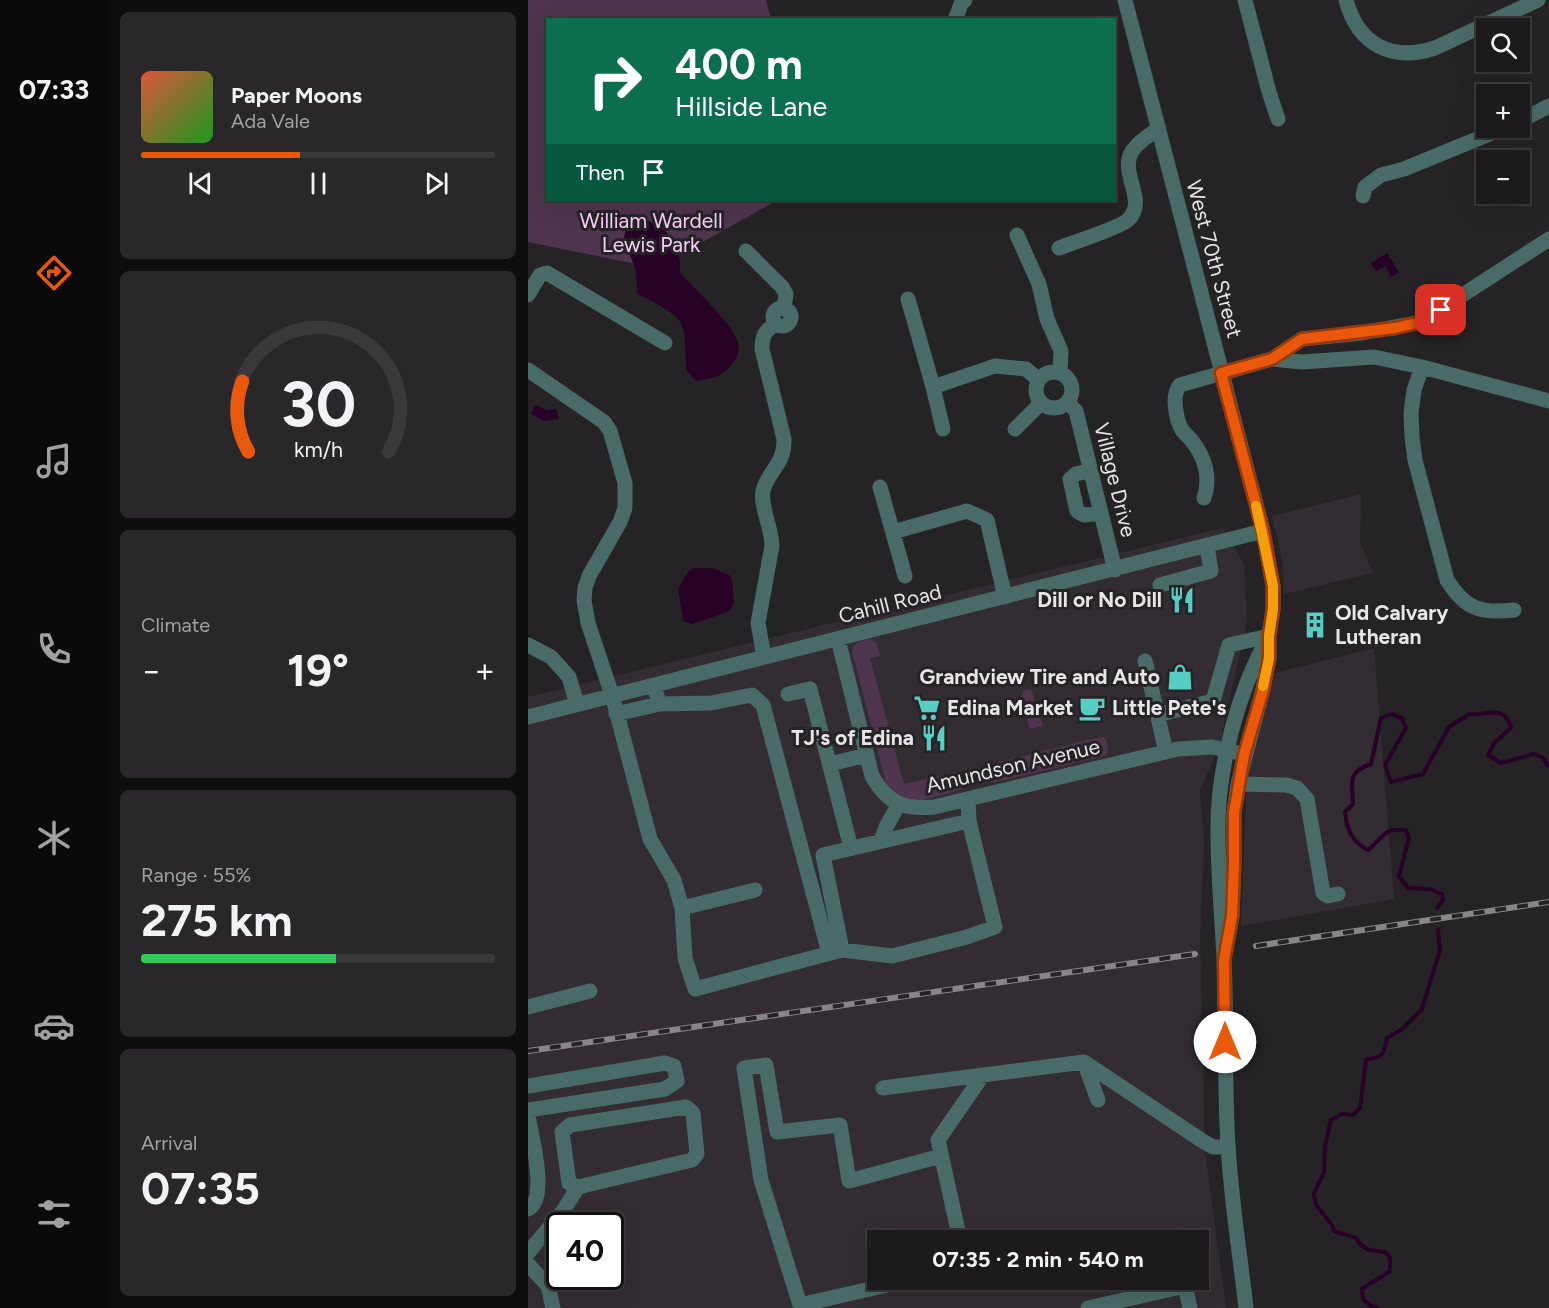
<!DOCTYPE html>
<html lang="en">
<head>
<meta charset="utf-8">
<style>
  body { margin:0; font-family:Figtree,sans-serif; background:#292729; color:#f1f3f6; height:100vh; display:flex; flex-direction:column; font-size:22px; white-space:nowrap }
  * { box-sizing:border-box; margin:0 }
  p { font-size:20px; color:#a0a1a3 }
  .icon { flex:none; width:33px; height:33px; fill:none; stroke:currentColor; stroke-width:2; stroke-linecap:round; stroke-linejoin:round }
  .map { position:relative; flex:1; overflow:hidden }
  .details { display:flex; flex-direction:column; gap:12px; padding:12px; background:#0f0e0f; width:420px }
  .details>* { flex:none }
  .top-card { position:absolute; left:18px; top:18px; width:570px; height:183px; border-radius:0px; box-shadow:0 6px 24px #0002,0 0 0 2px #3a383b; background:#0b6e4f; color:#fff; overflow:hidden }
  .tools { position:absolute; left:948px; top:18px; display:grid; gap:12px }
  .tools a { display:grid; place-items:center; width:54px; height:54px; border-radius:0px; background:#1c1a1c; box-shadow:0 6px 24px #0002,0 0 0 2px #3a383b; font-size:30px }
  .speed { position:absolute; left:18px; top:1212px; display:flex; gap:12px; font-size:30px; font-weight:700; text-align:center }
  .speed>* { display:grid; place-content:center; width:78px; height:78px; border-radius:50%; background:#1c1a1c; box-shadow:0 6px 24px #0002,0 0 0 2px #3a383b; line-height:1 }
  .speed .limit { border:3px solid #111; border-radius:9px; background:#fff; color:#111 }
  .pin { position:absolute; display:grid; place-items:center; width:51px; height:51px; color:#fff; margin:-26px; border-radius:12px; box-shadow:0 3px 9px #0006 }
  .me { position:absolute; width:66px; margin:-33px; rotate:0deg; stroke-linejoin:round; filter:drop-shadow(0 0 4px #0008) }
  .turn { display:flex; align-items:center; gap:21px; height:126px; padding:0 30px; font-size:27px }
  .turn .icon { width:78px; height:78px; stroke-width:2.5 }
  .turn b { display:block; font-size:42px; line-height:51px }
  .then { display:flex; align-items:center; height:57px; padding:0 30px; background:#0003; gap:12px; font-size:22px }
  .big { font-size:45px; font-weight:700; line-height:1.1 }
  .details .widget { flex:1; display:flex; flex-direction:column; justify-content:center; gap:9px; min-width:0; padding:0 21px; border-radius:9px; background:#292729 }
  .details .dial { align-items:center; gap:0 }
  .dial svg { height:156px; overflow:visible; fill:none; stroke:#3a383b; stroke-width:7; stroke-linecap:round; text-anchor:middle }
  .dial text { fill:#f1f3f6; stroke:none }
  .song { display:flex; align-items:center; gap:18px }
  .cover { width:72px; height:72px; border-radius:9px; background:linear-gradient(135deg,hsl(10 70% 55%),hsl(120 70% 35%)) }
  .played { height:6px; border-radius:3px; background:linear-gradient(90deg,#ea580c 45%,#3a383b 45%) }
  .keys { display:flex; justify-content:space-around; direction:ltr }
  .heat { display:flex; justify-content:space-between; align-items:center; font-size:33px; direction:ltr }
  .charge { height:9px; border-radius:4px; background:linear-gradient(90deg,#34c759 55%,#3a383b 0) }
  .trip { position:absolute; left:339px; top:1230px; width:342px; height:60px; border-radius:0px; background:#1c1a1c; box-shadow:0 6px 24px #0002,0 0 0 2px #3a383b; font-weight:700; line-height:60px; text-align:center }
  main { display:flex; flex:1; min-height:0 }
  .tab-bar { display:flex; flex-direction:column; width:108px; justify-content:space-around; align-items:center; background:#0b0a0b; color:#a0a1a3 }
  .tab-bar .icon { width:42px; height:42px }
  .tab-bar .active { color:#ea580c }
  .tab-bar b { font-size:27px; color:#f1f3f6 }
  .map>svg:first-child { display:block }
  .built { fill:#332c33; fill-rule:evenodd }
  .green { fill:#4f354d }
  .water { fill:#280127 }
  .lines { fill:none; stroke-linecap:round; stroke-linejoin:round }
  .stream { stroke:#280127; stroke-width:4 }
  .minor { stroke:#496b67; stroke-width:15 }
  .rail-casing { stroke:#878587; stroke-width:6 }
  .rail { stroke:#262326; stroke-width:4; stroke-dasharray:11; stroke-linecap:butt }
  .route-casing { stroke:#983908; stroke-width:15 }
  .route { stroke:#ea580c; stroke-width:10 }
  .slow { stroke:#f59e0b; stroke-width:10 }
  .labels { text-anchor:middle; stroke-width:6; stroke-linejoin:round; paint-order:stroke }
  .park-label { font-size:21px; fill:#f8cdf4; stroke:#262326 }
  .street-label { font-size:21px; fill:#e7e5e7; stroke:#262326 }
  .poi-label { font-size:21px; font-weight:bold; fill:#e7e5e7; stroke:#262326; text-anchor:end }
</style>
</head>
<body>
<main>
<nav class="tab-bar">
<b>07:33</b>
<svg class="icon active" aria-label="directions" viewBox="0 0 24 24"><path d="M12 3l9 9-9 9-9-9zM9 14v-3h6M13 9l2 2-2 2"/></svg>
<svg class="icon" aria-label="music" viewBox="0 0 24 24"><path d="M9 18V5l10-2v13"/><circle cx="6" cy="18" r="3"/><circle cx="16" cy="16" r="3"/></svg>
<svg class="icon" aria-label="phone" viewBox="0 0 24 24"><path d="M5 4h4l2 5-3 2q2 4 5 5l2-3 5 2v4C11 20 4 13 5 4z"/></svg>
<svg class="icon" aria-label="climate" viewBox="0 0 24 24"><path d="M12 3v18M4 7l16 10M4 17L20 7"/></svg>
<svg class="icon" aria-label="car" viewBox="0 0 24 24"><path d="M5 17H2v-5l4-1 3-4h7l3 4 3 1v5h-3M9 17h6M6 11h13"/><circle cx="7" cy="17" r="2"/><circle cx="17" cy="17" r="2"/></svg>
<svg class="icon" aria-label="filters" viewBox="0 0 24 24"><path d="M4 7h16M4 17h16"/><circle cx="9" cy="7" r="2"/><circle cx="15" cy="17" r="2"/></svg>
</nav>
<section class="details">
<div class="widget">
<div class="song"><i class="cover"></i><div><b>Paper Moons</b><p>Ada Vale</p></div></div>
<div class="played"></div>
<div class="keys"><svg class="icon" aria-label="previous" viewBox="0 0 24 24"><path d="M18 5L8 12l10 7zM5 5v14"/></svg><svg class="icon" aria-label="pause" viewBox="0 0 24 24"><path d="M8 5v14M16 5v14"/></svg><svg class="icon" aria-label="next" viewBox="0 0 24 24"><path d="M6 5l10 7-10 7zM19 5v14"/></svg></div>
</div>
<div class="widget dial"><svg viewBox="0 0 100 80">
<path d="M14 69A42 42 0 1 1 86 69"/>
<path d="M14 69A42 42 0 0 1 11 33" stroke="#ea580c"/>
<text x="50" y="56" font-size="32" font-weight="700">30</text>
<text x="50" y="72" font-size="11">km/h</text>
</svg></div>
<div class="widget"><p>Climate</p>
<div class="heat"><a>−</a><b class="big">19°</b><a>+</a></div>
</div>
<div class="widget"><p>Range · 55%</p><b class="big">275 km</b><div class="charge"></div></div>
<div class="widget"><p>Arrival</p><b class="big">07:35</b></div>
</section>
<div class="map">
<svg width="1021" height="1308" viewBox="0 0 1021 1308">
  <rect width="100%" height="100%" fill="#262326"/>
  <path class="built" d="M833 494 832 542 845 573 756 594 754 560 744 516Z
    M695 528 716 564 719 622 691 746 672 791 676 843 672 936 677 1152 698 1308H0V697ZM32 1226H82V1276H32ZM350 1240H670V1280H350Z
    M846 648 866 899 713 926 719 773 747 673Z"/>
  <path class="green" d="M0 0H238L243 19 20 20V200H250L128 268 0 242Z
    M342 639 349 644 352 656 342 658 376 784 429 772C434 775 436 785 433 790L388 802 373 799 359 787 324 651 325 647 330 642Z
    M503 689 515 726 502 729 493 695 495 694 494 691Z
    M572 737 577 738C580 744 581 750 577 756L468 782H462L458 768 460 765Z"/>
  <path class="water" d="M112 217C140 228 153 241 152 272 165 288 206 325 210 343 212 352 209 358 204 364 192 378 186 378 168 381L158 370C157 356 159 337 153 323 148 313 121 299 110 294L107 267 95 240 100 223Z
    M859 253 871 272 863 277 857 266 848 271 843 263Z
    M7 405 19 410 28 409 31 419 16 421 3 414Z
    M165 568H184L201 575 204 579 206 603 202 611 164 624 155 621 150 589 160 572Z"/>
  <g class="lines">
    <path class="stream" d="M909 908 915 900 914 894 902 889 880 888 871 876 881 838 878 830C853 828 857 837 840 850 824 842 819 830 817 812L825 804C824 783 819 772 843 764L853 718 863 714 874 718 878 728 857 765 863 782 895 774 921 727 941 714C958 717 976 702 983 728L967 742 960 755 973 763 1006 754 1015 758 1019 765 1021 764
      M849 1308 843 1306 835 1299 834 1289 862 1271V1257L857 1252 841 1250 833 1245 828 1238 806 1231 804 1225 788 1205 786 1194 796 1172 797 1146 803 1120 814 1114 825 1115 832 1108 838 1060C855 1057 856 1055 859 1038L873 1030 894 1009 912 950 910 930"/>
    <path class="minor" d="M597 0 735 531 745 586V609L741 636V658L735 689 710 784 706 813V866L704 916 696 960
      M717 0 741 92 750 119
      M818 0C830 45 864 62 907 48L1010 0
      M427 20 433 4 437 0
      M992 121 1021 106
      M835 196 837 187 853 175 876 169 976 128
      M489 235 511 284 519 319 533 351 532 371
      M531 248C546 242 589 229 600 220 621 200 589 172 605 150 611 141 621 135 630 129
      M218 251 254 287 258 294 256 309
      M0 295 12 275 19 273 137 343
      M380 299 405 387 467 366 498 369 511 380
      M245 317a9 9 0 1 1 18 0a9 9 0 1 1-18 0Z
      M744 359 774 362 846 357 894 367 1021 401
      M894 367 886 390 883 413 884 437 887 460 919 580C937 609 953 614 986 610
      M0 370 76 422 82 431 97 483V508L92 522 61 576 57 588 56 600 60 623 84 695 122 839 146 880 154 908 227 890
      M508 390a18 18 0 1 1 36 0a18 18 0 1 1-36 0Z
      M405 387 415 429
      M540 403 548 411 587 570
      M487 429 512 404
      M563 470 548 474 542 479 549 511 556 515 573 513
      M352 487 377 576
      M676 498C683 478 677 457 664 441 661 437 657 434 654 430 648 419 643 395 652 385L744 359 774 339 834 333 893 322 1021 239
      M365 532 439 511 459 520 477 597
      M632 585 683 571 679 546
      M310 639 344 776C359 803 376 810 406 807L650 749 684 747 707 752
      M0 645 23 657 41 677 49 704
      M236 657 230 623 244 546C244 529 232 506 235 491 240 470 257 465 256 439L234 349C234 336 237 331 247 324
      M617 661 638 752
      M126 685 131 704 183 703 224 695 235 705 301 953
      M260 694 282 689 323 848
      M88 714 131 704
      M629 715 685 701 701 645 741 636
      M0 717 735 531
      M302 764 339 755
      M710 784 758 785 769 788 779 799 795 893 800 896 810 894
      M353 841 358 827 371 804
      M154 908 157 958 167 989 314 950 295 855 441 821 440 799
      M314 950 364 956 439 937 467 927 441 821
      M0 1007 62 991
      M556 1062 570 1100
      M0 1086 137 1063 146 1066 149 1081 137 1089 0 1110
      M355 1088 556 1062 673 1140 685 1147H700
      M0 1115C3 1135 21 1199 0 1209
      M432 1240 410 1140 455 1075
      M0 1253 35 1211 50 1187 164 1160 169 1154 165 1113 158 1107 42 1125 34 1132 41 1183 50 1187
      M0 1264 20 1286 25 1308
      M381 1280 272 1305 233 1180 216 1068 238 1065 249 1132 312 1125 321 1181 413 1156
      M560 1308 657 1286 662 1308
      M718 1308C712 1254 703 1200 700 1145 696 1083 699 1021 696 959 694 917 690 875 690 832 689 769 710 691 741 636"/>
    <g class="rail-casing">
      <path id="rail" d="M728 946 1021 902
        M0 1051 667 954"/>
    </g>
    <use href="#rail" class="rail"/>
  </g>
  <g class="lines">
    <g class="route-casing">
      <path id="route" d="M697 1042 696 960 704 916 706 866V813L716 755 735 690 741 658V636L745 609V586L735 531 693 373 744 359 774 339 867 328 893 322 913 310"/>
    </g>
    <use href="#route" class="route"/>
    <path class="slow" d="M728 506 745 586V609L741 636V658L735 686"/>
  </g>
  <defs>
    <g id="restaurant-bare" transform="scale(2.07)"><path d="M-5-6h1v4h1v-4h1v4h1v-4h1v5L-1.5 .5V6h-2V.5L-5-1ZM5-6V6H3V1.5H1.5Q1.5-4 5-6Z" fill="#56cec3" stroke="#262326" stroke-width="2.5" paint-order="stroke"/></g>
    <g id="building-bare" transform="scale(2.07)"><path d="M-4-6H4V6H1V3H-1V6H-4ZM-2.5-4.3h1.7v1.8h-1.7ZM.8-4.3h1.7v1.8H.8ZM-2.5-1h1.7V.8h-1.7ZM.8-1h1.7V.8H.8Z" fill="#56cec3" stroke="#262326" stroke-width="2.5" paint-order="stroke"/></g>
    <g id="shop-bare" transform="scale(2.07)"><path d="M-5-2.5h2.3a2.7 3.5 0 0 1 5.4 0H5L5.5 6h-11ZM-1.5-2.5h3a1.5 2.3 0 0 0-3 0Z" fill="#56cec3" stroke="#262326" stroke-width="2.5" paint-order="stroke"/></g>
    <g id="supermarket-bare" transform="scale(2.07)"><path d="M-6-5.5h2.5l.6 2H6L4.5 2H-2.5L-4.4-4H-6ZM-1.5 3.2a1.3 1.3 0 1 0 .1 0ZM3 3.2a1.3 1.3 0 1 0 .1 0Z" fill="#56cec3" stroke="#262326" stroke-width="2.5" paint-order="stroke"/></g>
    <g id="cafe-bare" transform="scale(2.07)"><path d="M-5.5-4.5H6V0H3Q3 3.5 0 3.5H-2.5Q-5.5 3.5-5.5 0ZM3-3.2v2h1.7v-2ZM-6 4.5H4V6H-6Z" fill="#56cec3" stroke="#262326" stroke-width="2.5" paint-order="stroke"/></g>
  </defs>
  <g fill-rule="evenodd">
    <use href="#restaurant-bare" x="654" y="600"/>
    <use href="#building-bare" x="787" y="625"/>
    <use href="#shop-bare" x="652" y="677"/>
    <use href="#supermarket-bare" x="399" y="708"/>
    <use href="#cafe-bare" x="564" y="708"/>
    <use href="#restaurant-bare" x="406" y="738"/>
  </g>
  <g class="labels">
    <g class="park-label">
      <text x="123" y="228">William Wardell<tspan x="123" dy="24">Lewis Park</tspan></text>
    </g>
    <g class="street-label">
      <text transform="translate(686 259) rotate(75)" y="7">West 70th Street</text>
      <text transform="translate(587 480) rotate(76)" y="7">Village Drive</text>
      <text transform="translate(362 604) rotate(-14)" y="7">Cahill Road</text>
      <text transform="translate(485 766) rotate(-13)" y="7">Amundson Avenue</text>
    </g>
    <g class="poi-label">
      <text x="634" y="607">Dill or No Dill</text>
      <text x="807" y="620" text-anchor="start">Old Calvary<tspan x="807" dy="24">Lutheran</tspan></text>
      <text x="632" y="684">Grandview Tire and Auto</text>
      <text x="419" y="715" text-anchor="start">Edina Market</text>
      <text x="584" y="715" text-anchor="start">Little Pete's</text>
      <text x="386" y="745">TJ's of Edina</text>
    </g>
  </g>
</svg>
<div class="tools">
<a><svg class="icon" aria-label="search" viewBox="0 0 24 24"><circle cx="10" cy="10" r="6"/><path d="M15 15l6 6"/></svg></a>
<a>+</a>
<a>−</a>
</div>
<div class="speed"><div class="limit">40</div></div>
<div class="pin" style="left:913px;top:310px;background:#d93025"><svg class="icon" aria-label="arrive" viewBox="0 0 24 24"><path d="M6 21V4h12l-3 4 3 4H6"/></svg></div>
<svg class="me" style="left:697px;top:1042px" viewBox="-20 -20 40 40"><circle r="19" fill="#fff"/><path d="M0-13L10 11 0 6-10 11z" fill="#ea580c"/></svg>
<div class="trip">07:35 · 2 min · 540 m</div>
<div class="top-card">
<div class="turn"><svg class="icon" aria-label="right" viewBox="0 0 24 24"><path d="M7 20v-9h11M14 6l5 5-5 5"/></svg><div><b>400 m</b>Hillside Lane</div></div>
<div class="then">Then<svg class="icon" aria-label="arrive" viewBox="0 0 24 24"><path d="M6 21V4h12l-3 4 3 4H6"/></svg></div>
</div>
</div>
</main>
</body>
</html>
